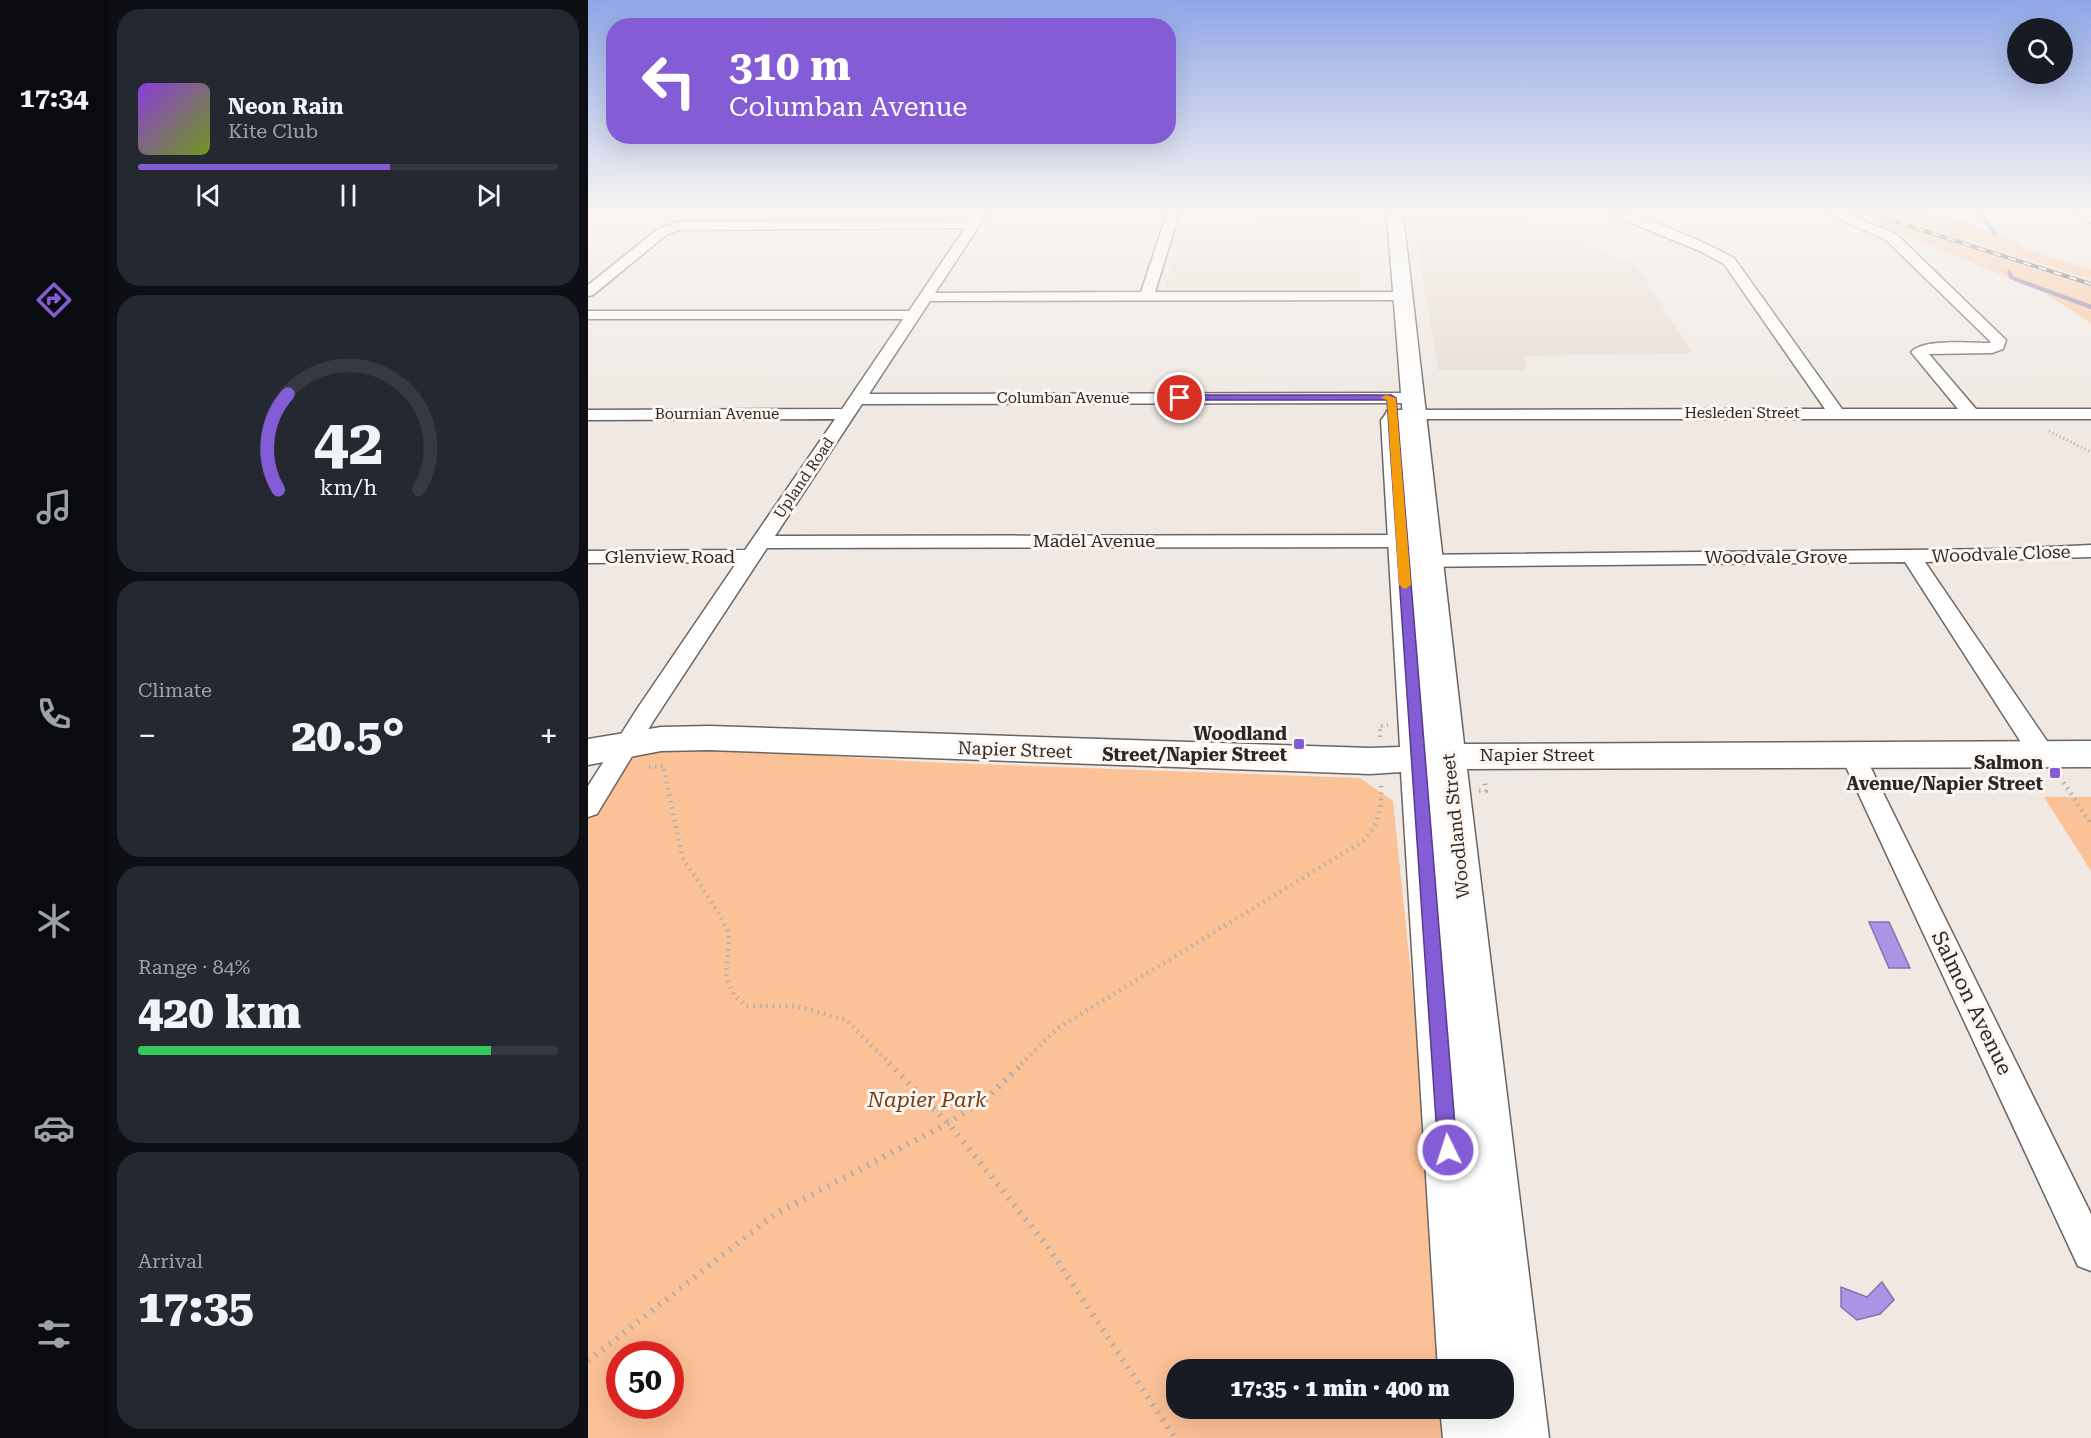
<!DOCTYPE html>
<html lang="en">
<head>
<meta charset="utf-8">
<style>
  body { margin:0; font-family:"Roboto Serif",serif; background:#242831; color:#f1f3f6; height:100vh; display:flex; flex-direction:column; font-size:22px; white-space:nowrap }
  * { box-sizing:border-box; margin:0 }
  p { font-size:20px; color:#9ea1a6 }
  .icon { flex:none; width:33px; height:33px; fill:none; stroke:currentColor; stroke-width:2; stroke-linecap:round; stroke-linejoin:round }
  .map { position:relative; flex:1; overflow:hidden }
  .side { display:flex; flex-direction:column; gap:9px; padding:9px; background:#0d0f14; width:480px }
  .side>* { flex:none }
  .top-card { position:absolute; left:18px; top:18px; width:570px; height:126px; border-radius:24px; box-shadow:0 6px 24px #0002; background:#845cd6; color:#fff; overflow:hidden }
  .fabs { position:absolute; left:1419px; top:18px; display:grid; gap:12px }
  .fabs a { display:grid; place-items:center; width:66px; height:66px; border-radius:50%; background:#171b24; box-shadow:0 6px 24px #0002; font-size:30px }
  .speed { position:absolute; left:18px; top:1341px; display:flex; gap:12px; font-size:30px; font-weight:700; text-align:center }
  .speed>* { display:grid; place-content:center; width:78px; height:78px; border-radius:50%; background:#171b24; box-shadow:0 6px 24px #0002; line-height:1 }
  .speed .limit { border:9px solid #d22; background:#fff; color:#111 }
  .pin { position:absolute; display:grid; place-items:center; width:51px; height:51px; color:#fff; margin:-26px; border:3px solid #fff; border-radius:50%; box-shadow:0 2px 6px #0007 }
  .me { position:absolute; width:66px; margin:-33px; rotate:356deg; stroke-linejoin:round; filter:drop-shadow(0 0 4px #0008) }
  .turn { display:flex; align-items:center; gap:21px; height:126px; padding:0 24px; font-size:27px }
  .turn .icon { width:78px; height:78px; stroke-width:2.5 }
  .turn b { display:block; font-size:42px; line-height:51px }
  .big { font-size:45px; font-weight:800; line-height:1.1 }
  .side .card { flex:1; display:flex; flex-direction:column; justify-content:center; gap:9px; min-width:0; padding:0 21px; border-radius:24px; background:#242831 }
  .side .dial { align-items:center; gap:0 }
  .dial svg { height:156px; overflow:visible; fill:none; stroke:#363941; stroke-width:7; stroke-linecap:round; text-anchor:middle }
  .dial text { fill:#f1f3f6; stroke:none }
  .song { display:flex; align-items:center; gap:18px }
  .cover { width:72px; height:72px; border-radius:9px; background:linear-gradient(135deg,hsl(270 70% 55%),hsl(80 70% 35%)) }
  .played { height:6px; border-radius:3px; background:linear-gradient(90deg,#845cd6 60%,#363941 60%) }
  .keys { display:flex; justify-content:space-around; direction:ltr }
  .heat { display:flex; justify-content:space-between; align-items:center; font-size:33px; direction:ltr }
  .charge { height:9px; border-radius:4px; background:linear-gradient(90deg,#34c759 84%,#363941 0) }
  .trip { position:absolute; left:578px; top:1359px; width:348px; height:60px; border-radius:24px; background:#171b24; box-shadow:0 6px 24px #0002; font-weight:800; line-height:60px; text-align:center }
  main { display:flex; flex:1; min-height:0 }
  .menu { display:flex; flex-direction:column; width:108px; justify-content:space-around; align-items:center; background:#090b0e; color:#9ea1a6 }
  .menu .icon { width:42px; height:42px }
  .menu .selected { color:#845cd6 }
  .menu b { font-size:27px; color:#f1f3f6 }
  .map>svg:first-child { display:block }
  .built { fill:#e8dbd2 }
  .green { fill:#fbc197; fill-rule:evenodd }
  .water { fill:#aa94e5; stroke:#8474ac; stroke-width:1.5 }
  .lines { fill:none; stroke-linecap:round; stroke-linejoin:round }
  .stream { stroke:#8474ac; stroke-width:4 }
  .street-casing { stroke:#6b6561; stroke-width:3 }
  .secondary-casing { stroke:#6b6561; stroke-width:3 }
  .path-far3 { stroke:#b4aeaa; stroke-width:3; stroke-dasharray:1 3; stroke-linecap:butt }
  .path-far2 { stroke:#b4aeaa; stroke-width:4; stroke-dasharray:1.5 4.5; stroke-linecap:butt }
  .path-far1 { stroke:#b4aeaa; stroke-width:4.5; stroke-dasharray:1.5 5; stroke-linecap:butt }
  .path { stroke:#b4aeaa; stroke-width:6; stroke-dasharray:2 7; stroke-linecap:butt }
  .street { fill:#fff; fill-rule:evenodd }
  .secondary { fill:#fff; fill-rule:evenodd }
  .rail-casing { stroke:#45423f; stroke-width:4 }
  .rail { stroke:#fcf5f0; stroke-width:2; stroke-dasharray:8; stroke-linecap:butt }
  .route { fill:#845cd6; stroke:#563c8b; stroke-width:1.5 }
  .slow { fill:#f59e0b }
  .poi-dot { fill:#845cd6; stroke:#fcf5f0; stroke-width:2 }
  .labels { text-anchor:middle; stroke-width:6; stroke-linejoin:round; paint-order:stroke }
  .far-street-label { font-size:15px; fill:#2a2826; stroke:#fcf5f0 }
  .street-label { font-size:18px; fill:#2a2826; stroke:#fcf5f0 }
  .poi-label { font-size:18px; font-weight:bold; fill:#2a2826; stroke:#fcf5f0; text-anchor:end }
  .near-street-label { font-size:21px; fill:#2a2826; stroke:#fcf5f0 }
  .near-park-label { font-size:21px; font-style:italic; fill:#724015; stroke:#fcf5f0 }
</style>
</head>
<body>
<main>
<nav class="menu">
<b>17:34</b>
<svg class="icon selected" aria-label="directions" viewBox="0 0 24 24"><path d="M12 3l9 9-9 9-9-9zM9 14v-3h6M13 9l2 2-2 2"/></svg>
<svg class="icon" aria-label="music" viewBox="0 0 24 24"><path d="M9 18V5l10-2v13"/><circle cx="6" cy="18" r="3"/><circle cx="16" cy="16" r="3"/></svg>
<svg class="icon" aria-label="phone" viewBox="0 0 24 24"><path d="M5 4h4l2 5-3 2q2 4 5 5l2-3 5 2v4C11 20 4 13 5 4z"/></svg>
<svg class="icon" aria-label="climate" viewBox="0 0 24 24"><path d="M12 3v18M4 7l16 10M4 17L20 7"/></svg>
<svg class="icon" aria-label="car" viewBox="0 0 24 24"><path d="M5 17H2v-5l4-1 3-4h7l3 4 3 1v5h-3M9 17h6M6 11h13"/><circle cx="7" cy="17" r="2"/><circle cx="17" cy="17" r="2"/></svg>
<svg class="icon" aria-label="filters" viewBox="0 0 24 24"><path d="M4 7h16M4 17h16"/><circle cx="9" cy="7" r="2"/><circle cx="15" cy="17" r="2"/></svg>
</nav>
<section class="side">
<div class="card">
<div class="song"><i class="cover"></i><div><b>Neon Rain</b><p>Kite Club</p></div></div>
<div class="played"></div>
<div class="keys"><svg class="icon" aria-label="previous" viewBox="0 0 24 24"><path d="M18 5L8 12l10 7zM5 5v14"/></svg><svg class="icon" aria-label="pause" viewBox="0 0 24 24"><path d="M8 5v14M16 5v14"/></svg><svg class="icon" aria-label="next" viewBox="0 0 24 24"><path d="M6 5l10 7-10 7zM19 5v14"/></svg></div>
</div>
<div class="card dial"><svg viewBox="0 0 100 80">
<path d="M14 69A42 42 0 1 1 86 69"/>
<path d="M14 69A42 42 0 0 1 19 20" stroke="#845cd6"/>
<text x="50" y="56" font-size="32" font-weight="700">42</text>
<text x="50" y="72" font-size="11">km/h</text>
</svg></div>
<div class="card"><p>Climate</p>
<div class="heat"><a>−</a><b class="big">20.5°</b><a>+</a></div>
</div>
<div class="card"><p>Range · 84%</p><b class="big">420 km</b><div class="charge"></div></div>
<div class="card"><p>Arrival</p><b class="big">17:35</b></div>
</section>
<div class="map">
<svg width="1503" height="1438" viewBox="0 0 1503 1438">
  <rect width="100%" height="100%" fill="#efe8e3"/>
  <path class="built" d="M682 214H771L772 288H577L595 233 642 238 684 216Z
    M824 214H920L1048 265 1104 353 937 356V370H850Z
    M1276 214H1298L1503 279V287Z"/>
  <path class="green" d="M1254 214H1276L1503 287V323L1455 292 1319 236Z
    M1298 214H1336L1343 217 1376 219 1390 230 1414 232 1438 249 1503 270V279Z
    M40 743 336 762 772 778 805 801 864 1369 588 1370V1408L868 1409 871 1438H0V805ZM32 1354H82V1406H32Z
    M1456 797H1503V871Z"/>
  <path class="water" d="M1281 922H1301L1322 968H1301Z
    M1294 1282 1306 1300 1292 1314 1269 1320 1253 1307V1287L1279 1297Z"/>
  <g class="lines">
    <path class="stream" d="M1394 214 1407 234
      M1421 272 1423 277 1432 281 1503 307"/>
    <g class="street-casing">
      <path id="street" d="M387 214H399L347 293 553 292 579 214H591L567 292H815L822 296 815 300 342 301 281 394 825 393 833 398 825 403 274 404 187 536 833 535 840 537 843 541 840 545 833 547 179 548 66 720 9 814 0 817V786L49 709 149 562 0 563V551L157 550 247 419 0 420V410L254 409 315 319H0V311H321L377 228 91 230 78 235 5 295 0 296V285L70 229 89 222 383 220Z
        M1021 214C1056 214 1114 241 1146 258L1254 409H1370L1323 352C1335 338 1384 343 1402 343V341L1298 240 1240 214H1257L1308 234 1418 340 1415 349 1404 353 1341 354 1388 409H1503V419H799L797 415 799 411 805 410 1237 409 1136 264 1114 252Z
        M1491 214H1503V223Z
        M1503 545V557L1337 562 1463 747 1466 754 1463 761 1454 763 1445 761 1317 562 824 567 817 565 814 561 817 557 824 555 1420 549Z
        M1264 745 1273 747 1276 754 1503 1214V1271L1490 1266 1252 754 1255 747Z"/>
    </g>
    <g class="secondary-casing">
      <path id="secondary" d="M799 214H815L876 744 1503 741V767L879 769 961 1438H855L852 1408H915V1370H850L813 772 782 774 121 750 73 751 0 765V739L73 727 121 726 782 748 812 747 793 420 797 415 805 413 815 418Z"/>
    </g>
    <path class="path-far3" d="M1461 431 1503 452"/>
    <path class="path-far2" d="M792 737V726L800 725
      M61 767 75 766 76 770"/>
    <path class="path-far1" d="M76 769 94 857 130 912 141 934 138 977 146 995 158 1006H208L258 1020 302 1064
      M1472 777 1503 824
      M891 791H898L896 779
      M433 1064 470 1028 775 841C792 823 794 807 793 783"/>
    <path class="path" d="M301 1063 360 1123 460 1247 587 1438
      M0 1361 187 1214 360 1123 398 1099 435 1063"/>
    <use href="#street" class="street"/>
    <use href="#secondary" class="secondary"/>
    <g class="rail-casing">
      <path id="rail" d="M1283 214 1503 284"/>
    </g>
    <use href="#rail" class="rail"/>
  </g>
  <linearGradient id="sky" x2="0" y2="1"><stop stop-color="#8fa7e7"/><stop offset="0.51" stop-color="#f8f5f2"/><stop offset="1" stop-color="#f8f5f2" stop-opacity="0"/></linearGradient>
  <rect width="1503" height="416" fill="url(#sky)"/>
  <path class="route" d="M592 395H803L808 398 869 1150 867 1157 860 1160 853 1157 850 1150 799 400H589V396Z"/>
  <path class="slow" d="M798 395 808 398 823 585 817 589 811 585 799 400 793 398Z"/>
  <g class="poi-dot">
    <rect x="705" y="738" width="12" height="12" rx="3"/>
    <rect x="1461" y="767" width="12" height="12" rx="3"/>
  </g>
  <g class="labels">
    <g class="far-street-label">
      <text x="475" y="403">Columban Avenue</text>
      <text x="1154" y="418">Hesleden Street</text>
      <text x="129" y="419">Bournian Avenue</text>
      <text transform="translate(216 478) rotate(-56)" y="5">Upland Road</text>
    </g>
    <g class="street-label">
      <text x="506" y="547">Madel Avenue</text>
      <text transform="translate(1413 554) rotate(-2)" y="6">Woodvale Close</text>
      <text x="82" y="563">Glenview Road</text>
      <text x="1188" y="563">Woodvale Grove</text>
      <text transform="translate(427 750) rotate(2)" y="6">Napier Street</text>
      <text x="949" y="761">Napier Street</text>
      <text transform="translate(868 826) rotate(-96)" y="6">Woodland Street</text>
    </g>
    <g class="poi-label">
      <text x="699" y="740">Woodland<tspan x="699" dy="21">Street/Napier Street</tspan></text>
      <text x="1455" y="769">Salmon<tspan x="1455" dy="21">Avenue/Napier Street</tspan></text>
    </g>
    <g class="near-street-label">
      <text transform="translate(1384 1003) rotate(64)" y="7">Salmon Avenue</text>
    </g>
    <g class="near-park-label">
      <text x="339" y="1107">Napier Park</text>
    </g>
  </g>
</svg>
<div class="fabs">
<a><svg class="icon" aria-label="search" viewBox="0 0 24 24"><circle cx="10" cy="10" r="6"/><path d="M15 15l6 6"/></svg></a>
</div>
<div class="speed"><div class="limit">50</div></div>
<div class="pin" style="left:592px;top:398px;background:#d93025"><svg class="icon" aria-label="arrive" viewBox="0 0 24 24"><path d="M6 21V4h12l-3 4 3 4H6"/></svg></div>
<svg class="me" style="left:860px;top:1150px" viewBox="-20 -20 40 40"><circle r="17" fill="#845cd6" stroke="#fff" stroke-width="3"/><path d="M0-11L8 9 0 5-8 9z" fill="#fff"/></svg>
<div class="trip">17:35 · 1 min · 400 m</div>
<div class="top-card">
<div class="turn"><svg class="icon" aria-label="left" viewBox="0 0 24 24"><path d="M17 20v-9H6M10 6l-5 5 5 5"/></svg><div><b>310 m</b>Columban Avenue</div></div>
</div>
</div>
</main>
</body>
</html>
